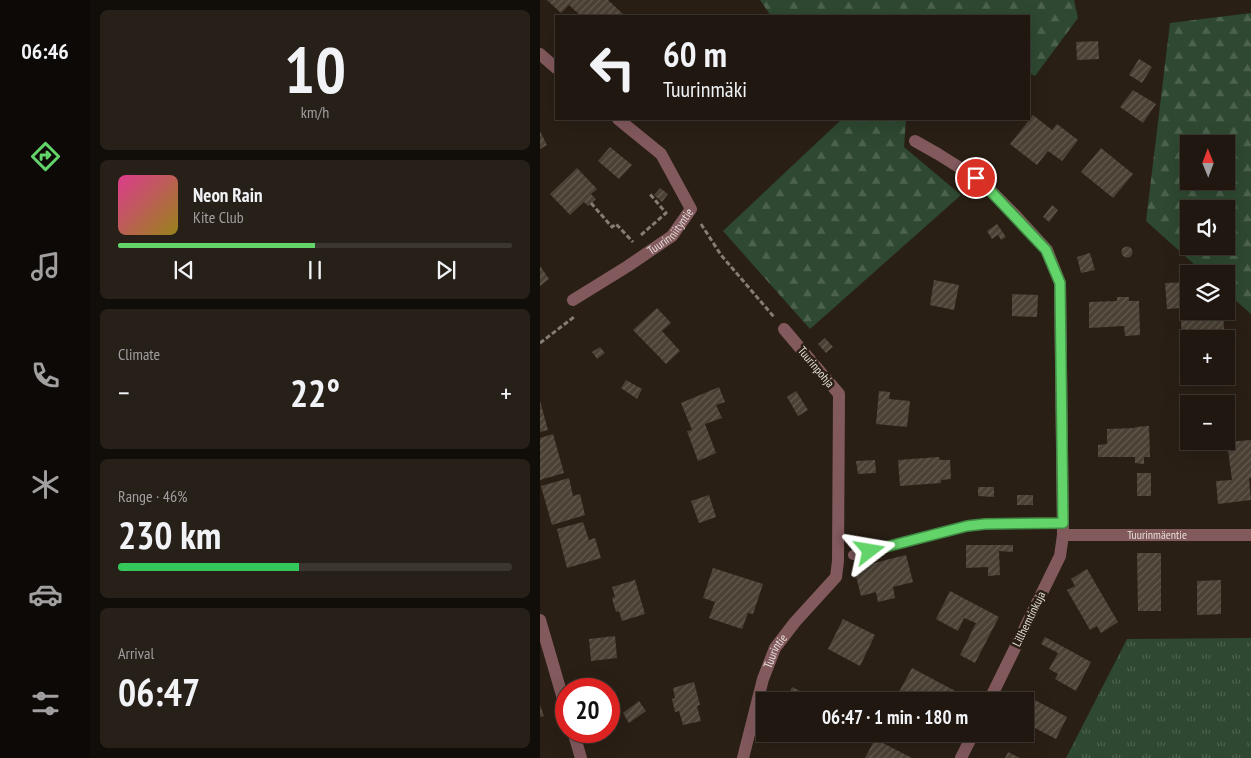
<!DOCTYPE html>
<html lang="en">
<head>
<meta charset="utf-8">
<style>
  body { margin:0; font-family:"PT Sans Narrow",sans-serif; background:#272019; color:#f1f3f6; height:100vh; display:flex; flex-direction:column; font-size:19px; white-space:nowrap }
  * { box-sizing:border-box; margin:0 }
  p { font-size:16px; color:#a19f9f }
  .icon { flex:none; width:28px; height:28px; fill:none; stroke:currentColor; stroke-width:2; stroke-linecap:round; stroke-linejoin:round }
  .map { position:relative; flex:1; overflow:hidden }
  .side { display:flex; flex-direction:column; gap:10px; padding:10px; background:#110d09; width:450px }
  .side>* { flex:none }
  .hud { position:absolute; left:15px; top:15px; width:475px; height:105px; border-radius:0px; box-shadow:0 5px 20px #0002,0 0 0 1px #3c3630; background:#1f1710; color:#f1f3f6; overflow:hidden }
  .needle { width:32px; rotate:359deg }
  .controls { position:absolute; left:640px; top:135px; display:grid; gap:10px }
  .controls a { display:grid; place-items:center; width:55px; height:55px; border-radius:0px; background:#1f1710; box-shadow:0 5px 20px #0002,0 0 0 1px #3c3630; font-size:25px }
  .speed { position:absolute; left:15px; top:678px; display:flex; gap:10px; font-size:25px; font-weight:700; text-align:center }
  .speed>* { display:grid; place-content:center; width:65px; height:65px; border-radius:50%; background:#1f1710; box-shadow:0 5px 20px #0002,0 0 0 1px #3c3630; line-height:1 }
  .speed .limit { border:8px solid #d22; background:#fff; color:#111 }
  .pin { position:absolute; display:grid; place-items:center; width:42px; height:42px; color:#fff; margin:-21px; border:2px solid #fff; border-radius:50%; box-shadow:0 1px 5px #0007 }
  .me { position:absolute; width:55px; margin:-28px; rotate:76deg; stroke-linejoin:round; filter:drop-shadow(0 0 4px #0008) }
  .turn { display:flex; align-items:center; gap:18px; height:105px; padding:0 25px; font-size:22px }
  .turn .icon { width:65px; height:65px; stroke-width:2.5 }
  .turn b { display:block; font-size:35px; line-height:42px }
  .big { font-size:38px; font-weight:700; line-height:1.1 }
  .side .card { flex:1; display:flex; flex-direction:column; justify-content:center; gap:8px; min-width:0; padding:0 18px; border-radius:8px; background:#272019 }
  .side .dial { align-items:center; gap:0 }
  .dial b { font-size:65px; line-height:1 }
  .song { display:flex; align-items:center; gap:15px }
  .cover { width:60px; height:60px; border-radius:8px; background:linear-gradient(135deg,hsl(330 70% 55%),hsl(50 70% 35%)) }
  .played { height:5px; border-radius:2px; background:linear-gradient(90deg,#62d469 50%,#3c3630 50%) }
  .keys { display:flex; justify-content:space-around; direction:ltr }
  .heat { display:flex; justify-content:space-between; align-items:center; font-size:28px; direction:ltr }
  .charge { height:8px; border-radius:4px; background:linear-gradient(90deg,#34c759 46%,#3c3630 0) }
  .trip { position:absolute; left:216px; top:692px; width:278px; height:50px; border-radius:0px; background:#1f1710; box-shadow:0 5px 20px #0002,0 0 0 1px #3c3630; font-weight:700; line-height:50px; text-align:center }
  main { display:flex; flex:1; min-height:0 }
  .tabs { display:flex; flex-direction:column; width:90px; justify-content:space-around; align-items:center; background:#0c0906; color:#a19f9f }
  .tabs .icon { width:35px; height:35px }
  .tabs .selected { color:#62d469 }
  .tabs b { font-size:22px; color:#f1f3f6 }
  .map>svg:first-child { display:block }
  .grass { fill:url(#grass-tufts) }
  .forest { fill:url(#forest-firs); fill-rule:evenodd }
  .building { fill:url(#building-hatch) }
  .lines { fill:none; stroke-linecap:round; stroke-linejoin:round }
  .path { stroke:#857c74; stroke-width:3; stroke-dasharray:5 2.5; stroke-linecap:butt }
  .lane { stroke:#82595d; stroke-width:10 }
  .street { stroke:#82595d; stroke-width:12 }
  .route-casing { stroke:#408a44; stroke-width:12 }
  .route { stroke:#62d469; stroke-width:9 }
  .labels { text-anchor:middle; stroke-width:5; stroke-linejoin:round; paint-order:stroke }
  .street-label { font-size:12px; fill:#e5ded7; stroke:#291f15 }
</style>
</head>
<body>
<main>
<nav class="tabs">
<b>06:46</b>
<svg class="icon selected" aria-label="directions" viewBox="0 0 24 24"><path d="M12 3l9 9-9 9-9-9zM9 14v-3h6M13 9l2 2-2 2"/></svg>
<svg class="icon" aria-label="music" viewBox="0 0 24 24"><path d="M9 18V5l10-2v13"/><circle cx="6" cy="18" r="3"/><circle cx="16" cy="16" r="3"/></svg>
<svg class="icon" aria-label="phone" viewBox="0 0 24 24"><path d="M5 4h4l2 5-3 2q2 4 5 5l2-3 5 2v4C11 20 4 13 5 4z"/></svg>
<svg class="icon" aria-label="climate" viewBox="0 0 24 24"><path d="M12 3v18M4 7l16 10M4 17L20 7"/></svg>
<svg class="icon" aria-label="car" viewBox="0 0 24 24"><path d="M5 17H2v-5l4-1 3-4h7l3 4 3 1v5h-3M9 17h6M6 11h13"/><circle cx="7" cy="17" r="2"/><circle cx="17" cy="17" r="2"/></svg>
<svg class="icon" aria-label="filters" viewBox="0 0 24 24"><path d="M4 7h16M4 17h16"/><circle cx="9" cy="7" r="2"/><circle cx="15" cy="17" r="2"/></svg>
</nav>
<section class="side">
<div class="card dial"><b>10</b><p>km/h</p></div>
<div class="card">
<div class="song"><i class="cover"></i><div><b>Neon Rain</b><p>Kite Club</p></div></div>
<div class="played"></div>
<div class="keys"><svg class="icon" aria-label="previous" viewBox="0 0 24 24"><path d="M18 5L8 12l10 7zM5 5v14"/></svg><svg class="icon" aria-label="pause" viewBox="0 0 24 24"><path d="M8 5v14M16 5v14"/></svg><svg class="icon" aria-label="next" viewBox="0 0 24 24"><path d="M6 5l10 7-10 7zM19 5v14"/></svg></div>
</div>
<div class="card"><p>Climate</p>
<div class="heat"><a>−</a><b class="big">22°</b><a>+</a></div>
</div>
<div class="card"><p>Range · 46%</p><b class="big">230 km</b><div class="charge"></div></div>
<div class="card"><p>Arrival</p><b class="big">06:47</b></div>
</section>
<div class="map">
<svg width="711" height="758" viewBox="0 0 711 758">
  <defs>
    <pattern id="grass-tufts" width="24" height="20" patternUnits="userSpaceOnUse" patternTransform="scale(1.25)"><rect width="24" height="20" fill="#2e4831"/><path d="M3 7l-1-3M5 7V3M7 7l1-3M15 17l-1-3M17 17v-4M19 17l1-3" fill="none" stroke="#4c624e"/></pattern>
    <pattern id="forest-firs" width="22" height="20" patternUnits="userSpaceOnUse" patternTransform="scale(1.25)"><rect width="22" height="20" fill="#2e4831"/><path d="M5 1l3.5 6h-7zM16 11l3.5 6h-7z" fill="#4c624e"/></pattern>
    <pattern id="building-hatch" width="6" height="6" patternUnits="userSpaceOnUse" patternTransform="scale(1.25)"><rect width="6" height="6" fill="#4b4135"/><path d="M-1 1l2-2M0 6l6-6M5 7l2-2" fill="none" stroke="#655c52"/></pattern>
  </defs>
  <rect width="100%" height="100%" fill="#291f15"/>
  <path class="grass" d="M711 638V758H526L587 639Z"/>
  <path class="forest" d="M220 0H534L538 18 495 76 489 73V16H231Z
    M711 13V314L686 292V274H665L606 221 630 23ZM649 144H686V181H649ZM649 209H686V246H649Z
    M302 119H366L364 147 421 195 270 329 183 231Z"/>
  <path class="building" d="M7 0H68L85 16H41L29 5 21 13Z
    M558 41 559 59 537 60 536 42Z
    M599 59 612 67 602 83 589 75Z
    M593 90 616 104 603 123 580 107Z
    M493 115 512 130 517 124 538 140 522 161 508 151 497 165 470 144Z
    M0 131 7 145 0 149Z
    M70 147 92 165 79 179 58 161Z
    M561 148 593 174 573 198 541 172Z
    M37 168 57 189 51 194 56 199 48 206 44 202 30 215 10 194Z
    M120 188 128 194 122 202 114 195Z
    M512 205 518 210 509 222 503 217Z
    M457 224 466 237 461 240 458 235 452 239 447 231Z
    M581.5 252a5.5 5.5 0 1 1 11 0a5.5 5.5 0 1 1-11 0Z
    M550 253 555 270 541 273 537 257Z
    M0 266 9 279 0 286Z
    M394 280 419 285 414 310 390 305Z
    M649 282V311H654L655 317 683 315 685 339H649V349L643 350 640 308 627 309 625 283Z
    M472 294 498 295 497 317 472 316Z
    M577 297H589V301H599L600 335 585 336 584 326 549 328V302L577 301Z
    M117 308 131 323 122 331 140 351 126 364 93 330Z
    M285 338 293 347 286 353 278 344Z
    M60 347 65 353 57 359 52 352Z
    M86 380 102 389 97 399 81 388Z
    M179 387 185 402 176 405 182 418 165 424 176 453 158 461 147 431 152 430 141 403Z
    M256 391 268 410 258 416 247 397Z
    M339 391 350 392 349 399 370 401 367 427 336 424Z
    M0 401 8 430 0 432Z
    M609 426 610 457H604V464L595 463V457H558V445L567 444V429L595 428V427Z
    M13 434 24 473 0 480V438Z
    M711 440V478H709L711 500 678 504 676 481 692 480 687 442Z
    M399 457 400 460H410L411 479 401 480V483L360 486 358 460Z
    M335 460 336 473 318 474 316 461Z
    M597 473H611V496H597Z
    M29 478 33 496 40 494 45 515 12 525 1 486Z
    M438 487H454V497L438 496Z
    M169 495 176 517 159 523 151 501Z
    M477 495H493V505H477Z
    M43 522 49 540 55 538 61 558 27 568 17 529Z
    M426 545H473V552L459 551 460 575 448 576V567L426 568Z
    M597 553H621V611H598Z
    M366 555 373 582 353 587 355 598 338 602 336 592 321 596 314 568Z
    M173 568 223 584 213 614 208 613 202 629 169 618 175 602 163 598Z
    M547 569 578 622 561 633 557 626 550 630 527 590 535 586 531 579Z
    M95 580 105 614 82 621 79 611 76 612 72 598 75 597 72 587Z
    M681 580V614L657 615V581Z
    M410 591 459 617 435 663 420 655 436 623 424 618 418 631 396 619Z
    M303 619 335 635 320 666 288 649Z
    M75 636 77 658 51 661 49 639Z
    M505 637 551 662 536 691 515 679 518 674 509 669 518 653 501 644Z
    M372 668 419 693 415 700 398 692 396 696 400 699 399 701H377L359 692Z
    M154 682 160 705 157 706 161 721 143 725 139 711 135 712 132 699 135 698 133 688Z
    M252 687 280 701H245Z
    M491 698 527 717 516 739 491 726 495 719 485 714V710Z
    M99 701 106 711 89 723 83 713Z
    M0 705 4 716 0 717Z
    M335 739 372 758H325Z
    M468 752 480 758H465Z"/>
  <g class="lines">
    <path class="path" d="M51 203 72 227 76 224 93 242
      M161 224 181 255 234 317
      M101 235 126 213 109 193
      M0 343 34 317"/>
    <path class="lane" d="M313 555 427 526 445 524 523 523"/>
    <g class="street">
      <path d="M0 54 16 68"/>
      <path d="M375 141 398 154 441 181 475 215 507 250 520 283 523 535 520 556 449 701"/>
      <path id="s1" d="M33 300 88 266 132 236 151 209 121 154 78 119"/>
      <path id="s2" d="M523 535H711"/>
      <path d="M0 620 26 709"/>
      <path d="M33 731 41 758"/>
      <path id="s3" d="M203 758 223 679 235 648 255 622 296 577 298 561 299 394 244 329"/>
      <path d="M421 758 433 734"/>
    </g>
  </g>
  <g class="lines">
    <g class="route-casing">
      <path id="route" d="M330 551 427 526 445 524 523 523 520 283 506 250 441 181 436 178"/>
    </g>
    <use href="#route" class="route"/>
  </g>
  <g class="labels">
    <g class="street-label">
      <text dy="4" stroke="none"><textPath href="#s1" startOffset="120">Tuurinniityntie</textPath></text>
      <text transform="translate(276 367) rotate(50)" y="4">Tuurinpohja</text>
      <text dy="4" stroke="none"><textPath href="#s2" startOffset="94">Tuurinmäentie</textPath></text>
      <text transform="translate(489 619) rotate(-64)" y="4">Lillhemtinkuja</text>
      <text dy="4" stroke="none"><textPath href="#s3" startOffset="112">Tuurintie</textPath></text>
    </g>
  </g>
</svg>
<div class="controls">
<a><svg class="needle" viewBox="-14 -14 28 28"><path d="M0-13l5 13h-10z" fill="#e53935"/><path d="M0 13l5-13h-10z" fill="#a19f9f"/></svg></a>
<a><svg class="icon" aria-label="sound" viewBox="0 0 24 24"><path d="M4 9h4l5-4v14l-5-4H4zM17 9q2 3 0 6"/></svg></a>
<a><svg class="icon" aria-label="layers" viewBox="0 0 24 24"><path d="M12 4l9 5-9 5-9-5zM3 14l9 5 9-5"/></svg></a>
<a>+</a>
<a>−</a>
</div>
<div class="speed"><div class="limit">20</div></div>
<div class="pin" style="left:436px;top:178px;background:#d93025"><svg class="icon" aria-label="arrive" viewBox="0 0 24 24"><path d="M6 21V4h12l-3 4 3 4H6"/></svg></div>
<svg class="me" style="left:330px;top:551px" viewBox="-20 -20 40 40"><path d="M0-17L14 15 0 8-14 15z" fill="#62d469" stroke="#fff" stroke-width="4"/></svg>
<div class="trip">06:47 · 1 min · 180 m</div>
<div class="hud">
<div class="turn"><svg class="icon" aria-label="left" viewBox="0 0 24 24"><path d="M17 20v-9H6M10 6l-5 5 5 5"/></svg><div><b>60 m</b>Tuurinmäki</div></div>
</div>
</div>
</main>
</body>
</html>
